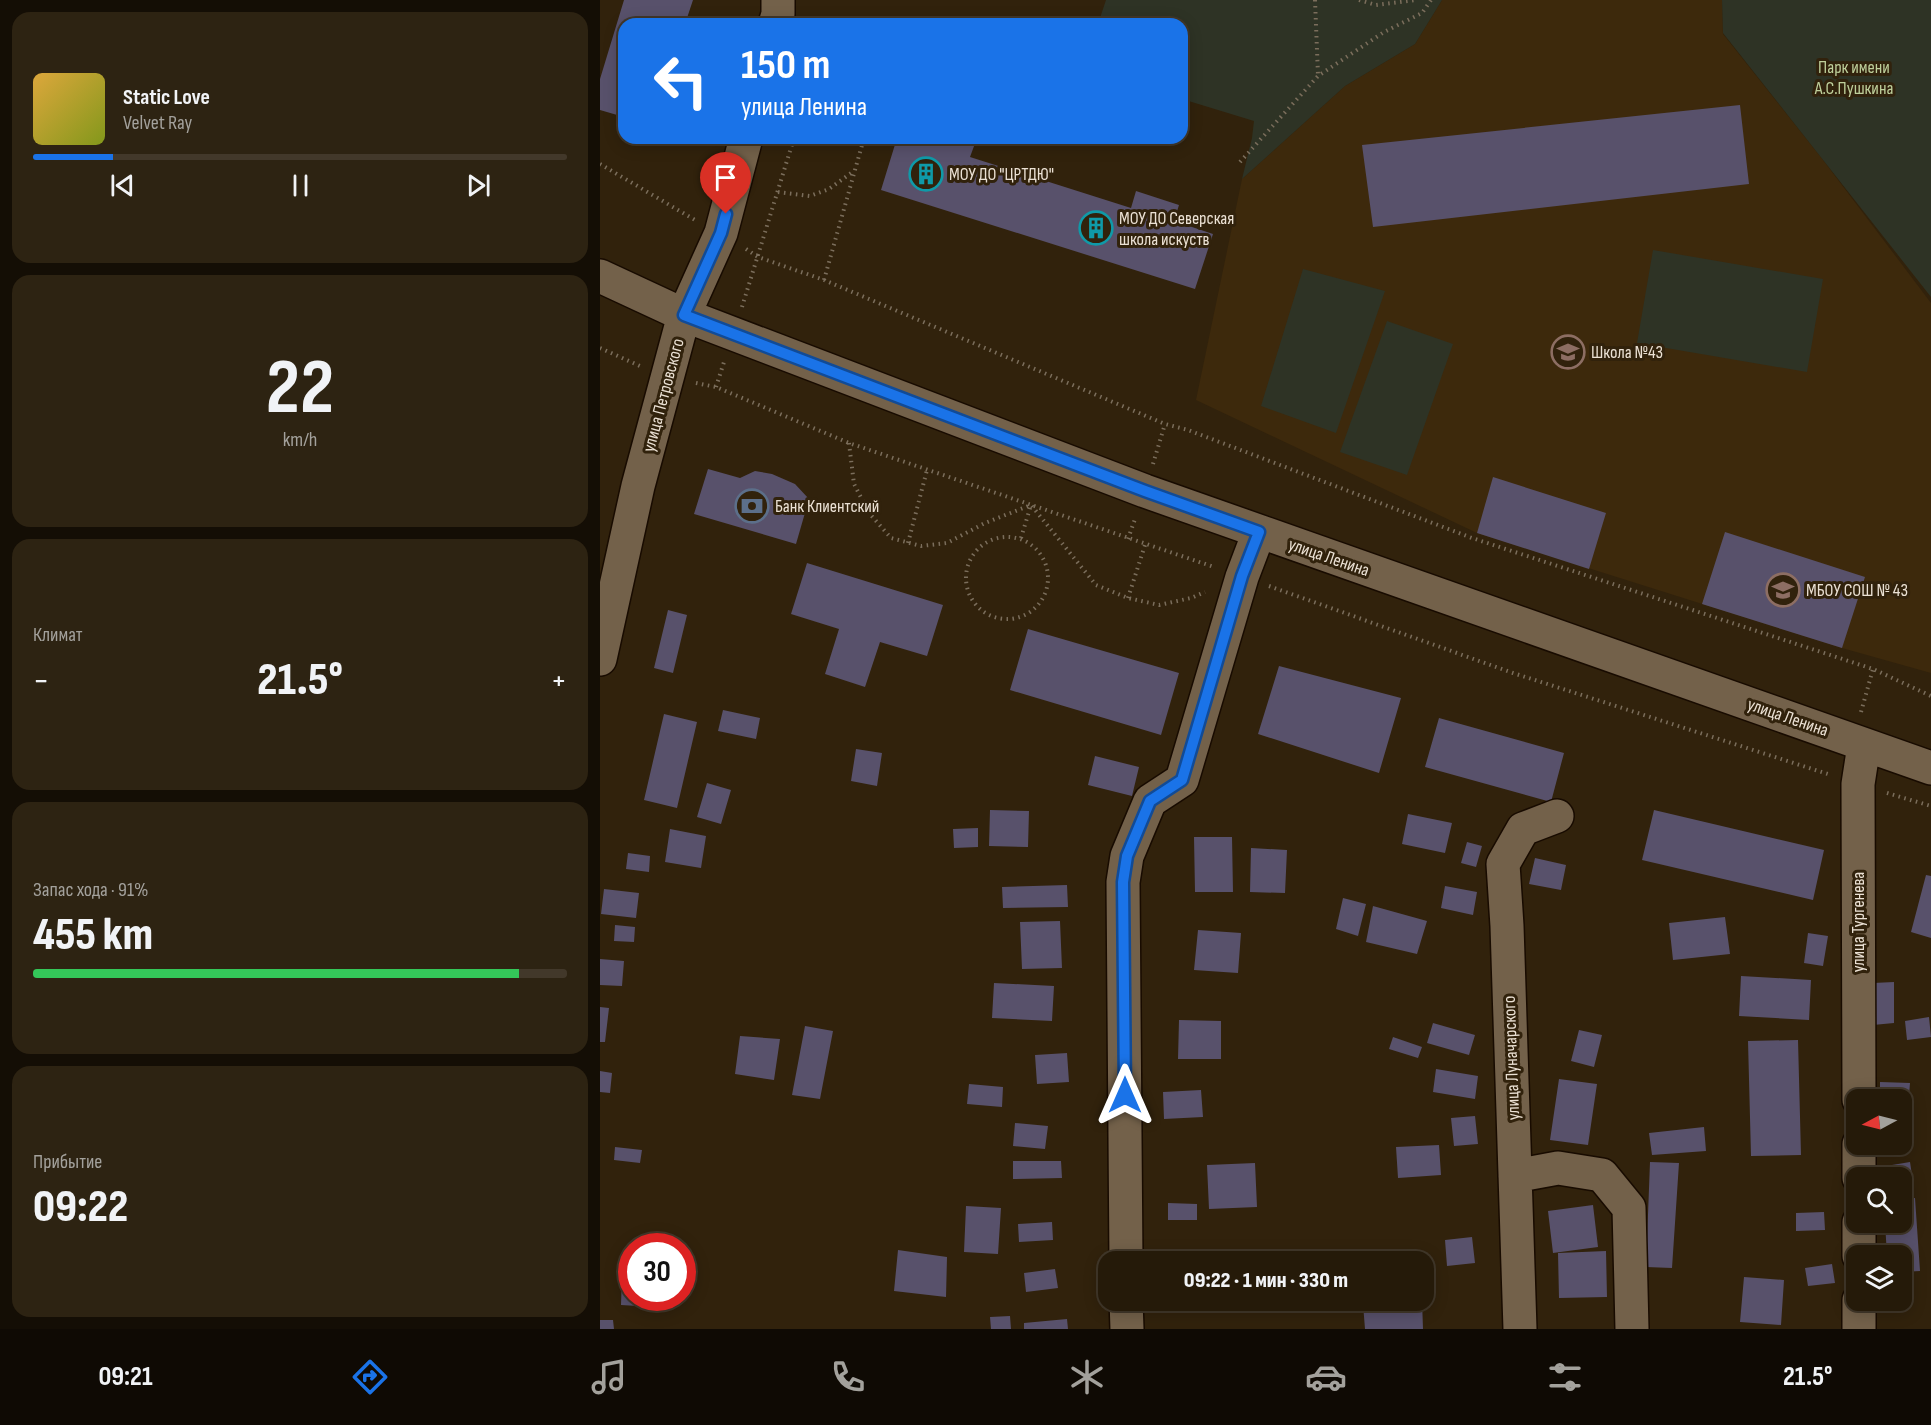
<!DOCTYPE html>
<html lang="ru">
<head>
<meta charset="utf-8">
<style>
  body { margin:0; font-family:"Sofia Sans Condensed",sans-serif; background:#2d2312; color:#f1f3f6; height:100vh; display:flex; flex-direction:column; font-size:22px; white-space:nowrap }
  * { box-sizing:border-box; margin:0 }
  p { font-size:20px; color:#a3a19c }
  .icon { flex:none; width:33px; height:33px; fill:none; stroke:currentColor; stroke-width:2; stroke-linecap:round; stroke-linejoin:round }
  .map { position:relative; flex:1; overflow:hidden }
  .details { display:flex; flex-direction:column; gap:12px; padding:12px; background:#140e05; width:600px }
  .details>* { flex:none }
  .hud { position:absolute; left:18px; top:18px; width:570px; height:126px; border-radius:18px; box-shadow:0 3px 15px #0003,0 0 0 2px #42382a; background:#1a73e8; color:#fff; overflow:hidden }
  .needle { width:39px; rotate:263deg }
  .buttons { position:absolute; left:1246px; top:1089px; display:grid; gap:12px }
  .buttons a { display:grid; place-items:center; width:66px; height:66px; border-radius:12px; background:#251a09; box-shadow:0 3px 15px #0003,0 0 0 2px #42382a; font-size:30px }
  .speed { position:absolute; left:18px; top:1233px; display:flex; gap:12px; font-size:30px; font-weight:700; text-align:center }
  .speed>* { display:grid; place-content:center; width:78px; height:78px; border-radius:50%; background:#251a09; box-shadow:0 3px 15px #0003,0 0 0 2px #42382a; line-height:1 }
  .speed .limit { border:9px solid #d22; background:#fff; color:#111 }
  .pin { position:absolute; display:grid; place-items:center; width:51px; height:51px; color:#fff; margin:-62px -26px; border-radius:50% 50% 50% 0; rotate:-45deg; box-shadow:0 0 6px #0007 }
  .pin .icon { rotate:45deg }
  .me { position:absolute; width:66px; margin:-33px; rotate:0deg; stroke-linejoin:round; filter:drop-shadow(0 0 4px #0008) }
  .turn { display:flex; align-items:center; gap:21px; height:126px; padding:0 24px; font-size:27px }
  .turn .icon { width:78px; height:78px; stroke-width:2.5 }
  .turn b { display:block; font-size:42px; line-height:51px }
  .big { font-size:45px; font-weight:800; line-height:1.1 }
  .details .card { flex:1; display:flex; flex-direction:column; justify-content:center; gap:9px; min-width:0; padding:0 21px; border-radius:18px; background:#2d2312 }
  .details .dial { align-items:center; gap:0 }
  .dial b { font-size:78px; line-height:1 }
  .song { display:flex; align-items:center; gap:18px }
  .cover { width:72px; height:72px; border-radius:9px; background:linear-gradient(135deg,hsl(40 70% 55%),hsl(70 70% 35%)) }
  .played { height:6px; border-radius:3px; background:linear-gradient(90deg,#1a73e8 15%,#42382a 15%) }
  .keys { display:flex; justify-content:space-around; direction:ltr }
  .heat { display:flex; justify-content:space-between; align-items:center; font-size:33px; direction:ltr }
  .charge { height:9px; border-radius:4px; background:linear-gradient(90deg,#34c759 91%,#42382a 0) }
  .trip { position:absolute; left:498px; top:1251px; width:336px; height:60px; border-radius:18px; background:#251a09; box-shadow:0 3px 15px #0003,0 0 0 2px #42382a; font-weight:800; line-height:60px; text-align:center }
  .menu { display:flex; height:96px; justify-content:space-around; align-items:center; background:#0f0a04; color:#a3a19c }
  .menu .icon { width:42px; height:42px }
  .menu .current { color:#1a73e8 }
  .menu b { font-size:27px; color:#f1f3f6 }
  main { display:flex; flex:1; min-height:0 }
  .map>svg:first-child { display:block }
  .built { fill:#3d290c }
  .green { fill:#2e3325 }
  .building { fill:#58516b }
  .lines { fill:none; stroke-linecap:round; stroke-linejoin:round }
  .minor-casing { stroke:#180b00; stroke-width:36 }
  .path { stroke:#7b6e5c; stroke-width:4; stroke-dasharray:1.5 4.5; stroke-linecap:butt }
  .minor { stroke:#73614a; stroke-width:33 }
  .route-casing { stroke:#114b97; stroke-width:15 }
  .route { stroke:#1a73e8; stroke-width:10 }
  .labels { text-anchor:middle; stroke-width:6; stroke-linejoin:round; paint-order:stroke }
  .park-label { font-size:18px; fill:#becf9b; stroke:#31220c }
  .poi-label { font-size:18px; fill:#ebe1d4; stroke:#31220c; text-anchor:start }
  .street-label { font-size:18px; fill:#ebe1d4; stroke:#31220c }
</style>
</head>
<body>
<main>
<section class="details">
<div class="card">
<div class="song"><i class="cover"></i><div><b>Static Love</b><p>Velvet Ray</p></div></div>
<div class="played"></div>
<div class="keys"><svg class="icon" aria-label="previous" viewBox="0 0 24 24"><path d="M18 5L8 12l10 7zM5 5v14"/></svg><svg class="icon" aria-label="pause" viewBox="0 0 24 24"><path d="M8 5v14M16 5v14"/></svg><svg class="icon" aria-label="next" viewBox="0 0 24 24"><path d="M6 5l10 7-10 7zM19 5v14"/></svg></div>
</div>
<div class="card dial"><b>22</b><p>km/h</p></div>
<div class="card"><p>Климат</p>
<div class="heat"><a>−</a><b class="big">21.5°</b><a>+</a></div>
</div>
<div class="card"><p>Запас хода · 91%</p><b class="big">455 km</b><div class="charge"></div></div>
<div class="card"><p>Прибытие</p><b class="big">09:22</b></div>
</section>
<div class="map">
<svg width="1331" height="1329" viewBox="0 0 1331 1329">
  <rect width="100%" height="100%" fill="#31220c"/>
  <path class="built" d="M842 0H1122L1123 34 1220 156 1331 303V673L1242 648 877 533 596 400 642 179 745 86 815 44Z"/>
  <path class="green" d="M506 0H842L815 44 745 86 642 179 652 138 654 121 582 99V24H498Z
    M1122 0H1331V297L1123 33Z
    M1053 250 1223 279 1207 372 1037 343Z
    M703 269 785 291 736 433 661 406Z
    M787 321 853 344 807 475 740 452Z"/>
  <path class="building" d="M24 0H93L85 24H24V117L0 110V79Z
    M1140 105 1149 184 773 227 762 145Z
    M297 138H377L370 157 531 208 536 191 579 205 574 221 613 234 595 289 281 190Z
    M108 469 140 478 155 471 172 474 195 484 209 499 196 544 94 514Z
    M893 477 1006 513 989 569 877 533Z
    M1125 532 1265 577 1242 648 1102 604Z
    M207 563 343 605 327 656 280 642 265 687 225 674 239 629 191 614Z
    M68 610 87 615 73 673 54 668Z
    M428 629 579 673 561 735 410 690Z
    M679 666 801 698 779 773 658 734Z
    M123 710 160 718 156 739 118 731Z
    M64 714 97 722 77 808 44 800Z
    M839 718 964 753 951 802 825 767Z
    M256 749 282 753 277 786 251 781Z
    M495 756 539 767 532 796 488 785Z
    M107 783 131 790 121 824 97 817Z
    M390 810 429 811 428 847 389 846Z
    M1054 810 1224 850 1213 900 1042 860Z
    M808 814 852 823 845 853 802 844Z
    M378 828V847L354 848 353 829Z
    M70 829 106 836 101 868 65 862Z
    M594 837H632L633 892H595Z
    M867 842 882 846 876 867 861 863Z
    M651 848 687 850 685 893 650 892Z
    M28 853 50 856 49 872 26 869Z
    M935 858 966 865 961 890 929 884Z
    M1326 875 1331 876V938L1311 932Z
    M467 885 468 907 403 908 402 887Z
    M845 886 877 892 873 915 841 908Z
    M4 889 39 893 36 918 1 914Z
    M743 898 766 904 758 936 736 929Z
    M773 906 827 921 817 954 766 942Z
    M1125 917 1130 954 1073 960 1069 923Z
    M460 921 462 968 422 969 420 922Z
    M15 925 35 927 34 942 14 941Z
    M598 930 641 933 638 973 594 970Z
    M1208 933 1228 936 1223 966 1204 963Z
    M0 959 24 961 22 986 0 985Z
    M1141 976 1211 980 1209 1020 1139 1016Z
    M1294 982V1023L1273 1025V983Z
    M394 983 454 986 452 1021 392 1018Z
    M0 1007 9 1008 5 1042H0Z
    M1329 1017 1331 1037 1307 1040 1305 1021Z
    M579 1020 621 1021V1059H578Z
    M833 1023 875 1035 869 1055 827 1043Z
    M205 1026 233 1031 220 1099 192 1095Z
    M979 1030 1002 1035 994 1067 971 1061Z
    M140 1036 180 1039 174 1080 135 1074Z
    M793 1037 822 1047 818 1058 789 1049Z
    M1198 1040 1201 1155 1151 1156 1148 1041Z
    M467 1053 469 1082 437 1084 435 1055Z
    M836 1069 878 1076 875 1099 833 1092Z
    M0 1071 12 1073 10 1093 0 1092Z
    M959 1079 997 1084 988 1145 950 1140Z
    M1280 1082 1310 1083 1308 1108 1302 1107V1100H1280Z
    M369 1084 403 1087 402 1107 367 1104Z
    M601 1090 603 1117 564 1119 563 1092Z
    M875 1116 878 1144 854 1146 851 1118Z
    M415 1123 448 1126 445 1149 413 1146Z
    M1104 1127 1106 1151 1052 1155 1049 1133Z
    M839 1145 841 1175 798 1178 796 1147Z
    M15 1147 42 1150 40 1163 14 1160Z
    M413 1161H461L462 1178 413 1179Z
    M1050 1162 1079 1163 1072 1268 1046 1267Z
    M1310 1162 1313 1182 1302 1184V1178H1288L1286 1166Z
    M655 1163 657 1207 609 1209 607 1165Z
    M1315 1198 1320 1271 1302 1272V1256H1287L1285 1222H1302V1199Z
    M568 1203 597 1204V1220H568Z
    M993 1205 998 1247 953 1253 948 1211Z
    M366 1206 401 1208 398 1254 364 1252Z
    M1224 1212 1225 1230 1196 1231V1213Z
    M452 1222 453 1240 419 1242 418 1224Z
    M872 1237 875 1263 847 1266 845 1240Z
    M298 1250 347 1257 346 1297 294 1291Z
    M1006 1251 1007 1297 959 1298 958 1253Z
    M1232 1264 1235 1283 1208 1286 1205 1268Z
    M455 1269 458 1288 426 1292 424 1273Z
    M22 1273 32 1274V1298H55L54 1307 21 1305Z
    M1144 1277 1184 1280 1181 1325 1140 1322Z
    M806 1300H822L823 1329H765L763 1304Z
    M410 1316 411 1329H391L390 1317Z
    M467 1319 468 1329H424V1323Z
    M0 1320H13L14 1329H0Z"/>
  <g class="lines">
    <g class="minor-casing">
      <path id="minor" d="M175 24 178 14V0
        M0 276 84 315 545 491 1331 768
        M0 659 38 486 84 315 121 233 146 138
        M1259 1100 1258 784 1264 745
        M1259 1144V1178
        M915 1176 958 1168 1002 1175 1029 1208 1032 1329
        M1259 1222V1256
        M526 1262 523 882 527 856 550 801 582 780 642 577 659 532
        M526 1300 527 1329
        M1259 1300V1329
        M920 1329 907 926 903 864 923 829 957 816"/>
    </g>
    <path class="path" d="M715 0 718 75
      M759 0 776 5 816 0
      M205 21 216 24
      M640 162 718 76 784 32 822 13 831 0
      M0 164 95 220
      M178 192 210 196 229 189 254 171
      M146 249 158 257 224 280 565 424 588 430 872 538 1273 669 1331 696
      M224 280 264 138
      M142 307 194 138
      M0 348 40 366
      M96 383 116 387 249 443 614 567
      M116 387 124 362
      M249 443 254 484 269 513 291 538 321 546 347 543 385 523 431 505 496 585 528 598 559 605 591 598 605 592
      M553 464 565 424
      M366 578a41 41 0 1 1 82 0a41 41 0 1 1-82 0Z
      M421 538 431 505
      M528 539 535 519
      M308 543 327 470
      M669 586 913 673 1231 775
      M528 598 545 545
      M1261 712 1273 669
      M1287 793 1331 806"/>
    <use href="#minor" class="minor"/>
  </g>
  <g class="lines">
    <g class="route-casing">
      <path id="route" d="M126 214 121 233 84 315 545 491 659 532 642 576 582 780 550 801 527 856 523 882 525 1095"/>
    </g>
    <use href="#route" class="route"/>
  </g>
  <defs>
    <g id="building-ring" transform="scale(1.725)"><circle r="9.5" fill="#31220c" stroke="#0f9aa8" stroke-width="1.5"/><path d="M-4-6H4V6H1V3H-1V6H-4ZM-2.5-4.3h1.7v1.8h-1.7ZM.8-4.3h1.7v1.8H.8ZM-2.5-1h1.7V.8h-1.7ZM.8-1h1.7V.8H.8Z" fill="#0f9aa8"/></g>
    <g id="school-ring" transform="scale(1.725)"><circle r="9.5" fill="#31220c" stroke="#8d6e63" stroke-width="1.5"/><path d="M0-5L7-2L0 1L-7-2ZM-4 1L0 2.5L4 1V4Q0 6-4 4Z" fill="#8d6e63"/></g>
    <g id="bank-ring" transform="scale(1.725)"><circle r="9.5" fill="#31220c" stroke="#5c6f8a" stroke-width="1.5"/><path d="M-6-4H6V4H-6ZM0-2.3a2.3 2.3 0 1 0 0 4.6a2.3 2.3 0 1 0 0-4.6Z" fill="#5c6f8a"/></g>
  </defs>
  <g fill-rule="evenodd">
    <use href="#building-ring" x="326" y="174"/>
    <use href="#building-ring" x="496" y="228"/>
    <use href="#school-ring" x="968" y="352"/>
    <use href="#bank-ring" x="152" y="506"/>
    <use href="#school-ring" x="1183" y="590"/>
  </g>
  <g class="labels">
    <g class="park-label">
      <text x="1254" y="73">Парк имени<tspan x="1254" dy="21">А.С.Пушкина</tspan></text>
    </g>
    <g class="poi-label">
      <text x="349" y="180">МОУ ДО "ЦРТДЮ"</text>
      <text x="519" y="224">МОУ ДО Северская<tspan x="519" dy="21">школа искуств</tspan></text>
      <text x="991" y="358">Школа №43</text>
      <text x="175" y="512">Банк Клиентский</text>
      <text x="1206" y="596">МБОУ СОШ № 43</text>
    </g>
    <g class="street-label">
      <text transform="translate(63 395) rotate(-75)" y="6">улица Петровского</text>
      <text transform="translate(729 557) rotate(19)" y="6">улица Ленина</text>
      <text transform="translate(1188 717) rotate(19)" y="6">улица Ленина</text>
      <text transform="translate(1258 922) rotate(-90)" y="6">улица Тургенева</text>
      <text transform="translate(911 1058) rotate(-92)" y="6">улица Луначарского</text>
    </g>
  </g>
</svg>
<div class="buttons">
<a><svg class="needle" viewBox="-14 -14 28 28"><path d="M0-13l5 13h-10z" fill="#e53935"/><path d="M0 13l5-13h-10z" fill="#a3a19c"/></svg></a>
<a><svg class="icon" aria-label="search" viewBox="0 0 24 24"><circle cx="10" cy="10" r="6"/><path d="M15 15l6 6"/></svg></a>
<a><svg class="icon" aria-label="layers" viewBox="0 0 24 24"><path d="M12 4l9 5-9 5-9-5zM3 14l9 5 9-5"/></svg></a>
</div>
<div class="speed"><div class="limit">30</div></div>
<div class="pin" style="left:126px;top:214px;background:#d93025"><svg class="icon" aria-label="arrive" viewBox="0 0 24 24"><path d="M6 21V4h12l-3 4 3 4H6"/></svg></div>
<svg class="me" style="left:525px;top:1095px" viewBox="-20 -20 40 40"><path d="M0-17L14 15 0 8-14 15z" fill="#1a73e8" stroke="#fff" stroke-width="4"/></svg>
<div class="trip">09:22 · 1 мин · 330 m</div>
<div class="hud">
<div class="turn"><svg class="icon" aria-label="left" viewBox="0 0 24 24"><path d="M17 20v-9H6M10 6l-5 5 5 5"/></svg><div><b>150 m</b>улица Ленина</div></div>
</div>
</div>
</main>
<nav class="menu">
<b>09:21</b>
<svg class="icon current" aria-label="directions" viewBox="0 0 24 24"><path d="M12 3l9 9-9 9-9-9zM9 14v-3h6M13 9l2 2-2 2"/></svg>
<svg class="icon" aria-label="music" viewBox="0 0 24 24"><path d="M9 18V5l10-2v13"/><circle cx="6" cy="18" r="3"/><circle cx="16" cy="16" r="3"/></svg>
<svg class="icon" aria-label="phone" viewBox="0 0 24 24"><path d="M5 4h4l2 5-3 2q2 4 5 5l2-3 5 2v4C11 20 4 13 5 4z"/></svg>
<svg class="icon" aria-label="climate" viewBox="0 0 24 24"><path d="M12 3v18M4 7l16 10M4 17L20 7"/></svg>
<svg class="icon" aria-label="car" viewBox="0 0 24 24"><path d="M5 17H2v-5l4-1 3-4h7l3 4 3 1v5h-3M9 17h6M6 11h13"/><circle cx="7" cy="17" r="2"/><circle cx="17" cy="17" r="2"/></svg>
<svg class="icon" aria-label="filters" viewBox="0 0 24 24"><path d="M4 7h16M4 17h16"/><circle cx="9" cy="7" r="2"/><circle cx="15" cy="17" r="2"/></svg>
<b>21.5°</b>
</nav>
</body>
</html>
